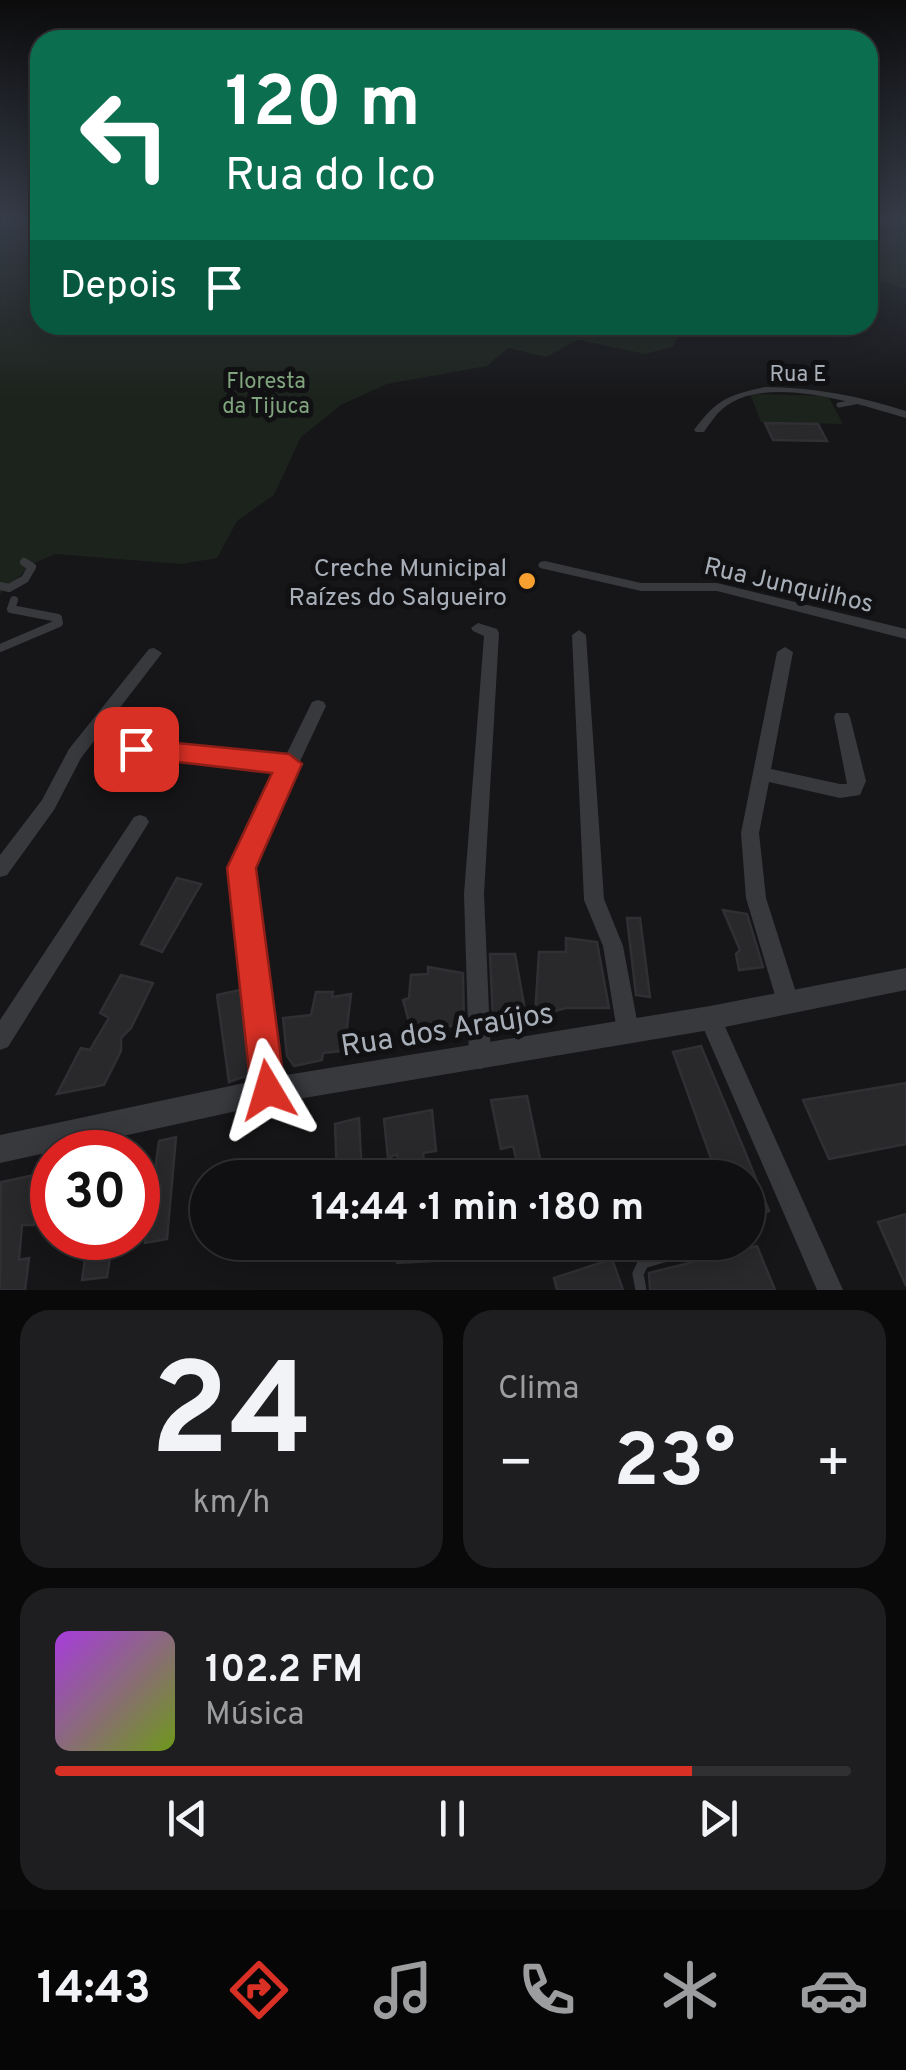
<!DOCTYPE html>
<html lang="pt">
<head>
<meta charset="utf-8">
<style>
  body { margin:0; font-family:Overpass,sans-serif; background:#1e1e20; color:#f1f3f6; height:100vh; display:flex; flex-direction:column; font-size:38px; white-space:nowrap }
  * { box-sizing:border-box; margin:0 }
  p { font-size:32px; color:#9c9d9f }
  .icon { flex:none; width:55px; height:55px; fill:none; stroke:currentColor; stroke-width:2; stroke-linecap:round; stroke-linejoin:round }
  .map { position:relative; height:1290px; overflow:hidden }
  .side { display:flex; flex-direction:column; gap:20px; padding:20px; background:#09090a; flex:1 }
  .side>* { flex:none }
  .hud { position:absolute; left:30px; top:30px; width:848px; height:305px; border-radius:30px; box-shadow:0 5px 25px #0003,0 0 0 2px #303032; background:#0b6e4f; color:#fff; overflow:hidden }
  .speed { position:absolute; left:30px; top:1130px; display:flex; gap:20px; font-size:50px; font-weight:700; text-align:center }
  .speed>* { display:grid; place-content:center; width:130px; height:130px; border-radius:50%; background:#101012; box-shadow:0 5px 25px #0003,0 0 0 2px #303032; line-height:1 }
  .speed .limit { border:15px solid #d22; background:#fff; color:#111 }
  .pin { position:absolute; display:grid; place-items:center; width:85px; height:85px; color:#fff; margin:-42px; border-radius:20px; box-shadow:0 5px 15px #0006 }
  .me { position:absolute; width:110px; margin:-55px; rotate:353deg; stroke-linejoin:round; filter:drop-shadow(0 0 8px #0008) }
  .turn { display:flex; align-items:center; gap:35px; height:210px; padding:0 30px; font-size:45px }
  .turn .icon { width:130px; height:130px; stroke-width:2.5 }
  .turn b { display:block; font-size:70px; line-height:85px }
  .then { display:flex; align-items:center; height:95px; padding:0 30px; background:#0003; gap:20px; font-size:38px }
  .big { font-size:75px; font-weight:700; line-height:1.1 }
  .side .card { flex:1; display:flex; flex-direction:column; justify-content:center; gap:15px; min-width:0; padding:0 35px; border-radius:30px; background:#1e1e20 }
  .side .dial { align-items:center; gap:0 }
  .dial b { font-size:130px; line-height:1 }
  .song { display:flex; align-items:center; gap:30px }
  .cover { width:120px; height:120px; border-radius:15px; background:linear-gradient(135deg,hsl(280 70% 55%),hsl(80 70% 35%)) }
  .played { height:10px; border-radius:5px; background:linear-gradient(90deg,#d93025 80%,#303032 80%) }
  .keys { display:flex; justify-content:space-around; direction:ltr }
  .heat { display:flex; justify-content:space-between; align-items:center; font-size:55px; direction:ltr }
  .side .tiles { flex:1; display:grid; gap:20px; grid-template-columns:1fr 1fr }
  .card:last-child { grid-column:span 2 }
  .trip { position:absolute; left:190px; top:1160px; width:575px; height:100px; border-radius:50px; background:#101012; box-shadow:0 5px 25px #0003,0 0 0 2px #303032; font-weight:700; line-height:100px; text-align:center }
  .tabs { display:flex; height:160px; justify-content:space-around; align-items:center; background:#060607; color:#9c9d9f }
  .tabs .icon { width:70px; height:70px }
  .tabs .active { color:#d93025 }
  .tabs b { font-size:45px; color:#f1f3f6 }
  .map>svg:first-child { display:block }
  .green { fill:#1c231c }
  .building { fill:#29292c; stroke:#303034; stroke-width:2.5 }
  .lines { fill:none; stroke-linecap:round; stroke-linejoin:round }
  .service-far2 { stroke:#37393d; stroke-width:5 }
  .service-far1 { stroke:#37393d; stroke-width:8 }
  .service { stroke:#37393d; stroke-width:11 }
  .minor { fill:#37393d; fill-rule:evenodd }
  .tertiary { fill:#37393d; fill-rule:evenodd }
  .route { fill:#d93025; stroke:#8d1f18; stroke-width:2.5 }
  .poi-dot { fill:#f79f2f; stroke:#111113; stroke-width:4 }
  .labels { text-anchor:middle; stroke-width:10; stroke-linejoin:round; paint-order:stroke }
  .far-street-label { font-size:22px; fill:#a8afb9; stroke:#111113 }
  .far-park-label { font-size:22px; fill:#80a47e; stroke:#111113 }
  .poi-label { font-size:25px; fill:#a8afb9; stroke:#111113; text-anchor:end }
  .street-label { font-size:25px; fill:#a8afb9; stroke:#111113 }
  .near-street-label { font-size:30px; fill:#a8afb9; stroke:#111113 }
</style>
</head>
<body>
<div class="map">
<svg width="906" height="1290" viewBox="0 0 906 1290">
  <rect width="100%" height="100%" fill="#161618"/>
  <path class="green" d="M0 218H40V325H660L682 331 672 347 645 354 578 340 546 357 508 348 487 366 387 384 341 405 301 437 274 495 237 521 217 558 181 564 55 554 34 563 0 594Z
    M868 218H906V289L868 278Z
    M750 394 828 396 843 424 761 422Z"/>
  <path class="building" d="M765 423 818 424 827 441 773 440Z
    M177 878 201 884 162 952 141 944Z
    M723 910 747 914 763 967 739 970 736 954 740 950Z
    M627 918H640L650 997 636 995Z
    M566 938 597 942 609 1008H566L535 1016 539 952H566Z
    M490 954H515L526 1016 493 1017Z
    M428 967 463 973 464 1026H410L403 1000 409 998 411 975 428 974Z
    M121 975 153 983 131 1028 121 1038V1051L104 1085 57 1094 81 1048 90 1050 109 1018 100 1013Z
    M240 990 249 1075 229 1082 217 995Z
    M316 992H333L332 997 351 994 345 1045 341 1051 323 1053 322 1060 294 1066 287 1056 283 1018 311 1015Z
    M701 1046 748 1159 769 1211 748 1218V1178H718L673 1052Z
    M906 1083V1144L829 1159 803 1100Z
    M527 1096 544 1178H521L513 1146 501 1149 491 1100Z
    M432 1110 436 1151 423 1153 426 1178H400L397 1154 388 1158 384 1119Z
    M359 1118 362 1178H337L335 1124Z
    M176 1137 167 1239 145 1243 159 1141Z
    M35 1175 33 1183H40L34 1225H22L19 1260 29 1258 25 1290H0L1 1182Z
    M906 1214V1286L878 1222Z
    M88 1238H113L107 1277 82 1280Z
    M394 1242H446L449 1260 397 1263Z
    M757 1246 775 1290H650L649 1273Z
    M612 1259 623 1290H557L554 1278Z"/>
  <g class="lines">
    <path class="service-far2" d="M839 405 860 401"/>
    <path class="service-far1" d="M0 586 9 588 25 579 32 567 24 562
      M0 648 59 623 58 618 11 609 14 600"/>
    <path class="service" d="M748 1234 755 1232
      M641 1290 638 1274 643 1263 716 1242"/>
    <path class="minor" d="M765 387C814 387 859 396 906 411V418C857 404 760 370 718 413 713 419 708 426 704 432H696L694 430C717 399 728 395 765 387Z
      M545 561 641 583H717L906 629V639L717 591H641L540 568 538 565 540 562Z
      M478 623 497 629 499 633 484 894 491 1058 488 1066 480 1069 472 1066 469 1058 464 894 484 636 473 631 471 628Z
      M579 630 586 635 604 899 623 946 639 1031 636 1039 628 1042 620 1039 617 1031 603 946 584 900 572 635Z
      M785 647 793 652 771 769 840 784H847L834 717 836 713H848L850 717 866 781 860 795 840 798 769 782 759 833 766 898 799 1002 795 1009 788 1012 781 1009 777 1002 746 898 741 833 777 652Z
      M154 648 162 653 159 657 81 758 54 810 7 875 0 877V855L42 800 69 749 149 649Z
      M318 700 324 702 326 706 250 868 279 1091 276 1099 268 1102 260 1099 257 1091 232 868 279 770 136 755 130 754 128 749 130 744 136 743 285 757 312 702Z
      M140 815 146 817 149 822 146 827 8 1047 0 1050V1020L134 817Z
      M710 1008 718 1011 843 1290H817L699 1018 702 1011Z"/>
    <path class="tertiary" d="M906 968V990L710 1030 268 1104 0 1163V1135L268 1078 710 1006Z"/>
  </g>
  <linearGradient id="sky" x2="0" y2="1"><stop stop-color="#0c0c0d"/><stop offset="0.55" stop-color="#363c48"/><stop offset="1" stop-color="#363c48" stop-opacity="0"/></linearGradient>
  <rect width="906" height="399" fill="url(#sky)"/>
  <path class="route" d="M136 739 289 754 302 764 256 868 285 1090 280 1103 268 1108 256 1103 251 1090 227 868 272 773 127 756 123 749Z"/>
  <circle class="poi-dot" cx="527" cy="581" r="10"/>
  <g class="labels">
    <g class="far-street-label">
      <text x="798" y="381">Rua E</text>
    </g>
    <g class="far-park-label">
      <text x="266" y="388">Floresta<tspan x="266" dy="25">da Tijuca</tspan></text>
    </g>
    <g class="poi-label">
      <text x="507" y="576">Creche Municipal<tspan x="507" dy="29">Raízes do Salgueiro</tspan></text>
    </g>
    <g class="street-label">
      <text transform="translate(789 584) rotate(13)" y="9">Rua Junquilhos</text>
    </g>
    <g class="near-street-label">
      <text transform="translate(447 1029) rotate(-9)" y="10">Rua dos Araújos</text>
    </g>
  </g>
</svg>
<div class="speed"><div class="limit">30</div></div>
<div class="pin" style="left:136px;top:749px;background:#d93025"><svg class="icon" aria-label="arrive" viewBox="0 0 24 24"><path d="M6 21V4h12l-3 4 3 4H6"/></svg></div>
<svg class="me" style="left:268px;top:1090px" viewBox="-20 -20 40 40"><path d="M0-17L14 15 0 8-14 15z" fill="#d93025" stroke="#fff" stroke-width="4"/></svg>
<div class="trip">14:44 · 1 min · 180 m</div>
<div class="hud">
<div class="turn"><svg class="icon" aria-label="left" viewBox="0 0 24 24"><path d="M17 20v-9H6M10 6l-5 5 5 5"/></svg><div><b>120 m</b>Rua do Ico</div></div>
<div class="then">Depois<svg class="icon" aria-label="arrive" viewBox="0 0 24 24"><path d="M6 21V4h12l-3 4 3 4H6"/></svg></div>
</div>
</div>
<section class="side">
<div class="tiles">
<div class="card dial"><b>24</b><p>km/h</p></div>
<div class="card"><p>Clima</p>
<div class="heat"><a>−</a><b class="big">23°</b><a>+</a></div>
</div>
<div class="card">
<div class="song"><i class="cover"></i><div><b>102.2 FM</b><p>Música</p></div></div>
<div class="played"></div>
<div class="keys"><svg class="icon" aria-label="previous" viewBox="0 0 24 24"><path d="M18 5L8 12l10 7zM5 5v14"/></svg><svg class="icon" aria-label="pause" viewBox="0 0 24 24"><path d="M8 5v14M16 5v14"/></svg><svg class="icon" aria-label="next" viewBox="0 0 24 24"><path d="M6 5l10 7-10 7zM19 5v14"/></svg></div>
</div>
</div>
</section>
<nav class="tabs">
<b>14:43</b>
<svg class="icon active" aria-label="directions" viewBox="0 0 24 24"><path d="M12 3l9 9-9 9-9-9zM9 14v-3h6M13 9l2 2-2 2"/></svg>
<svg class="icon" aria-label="music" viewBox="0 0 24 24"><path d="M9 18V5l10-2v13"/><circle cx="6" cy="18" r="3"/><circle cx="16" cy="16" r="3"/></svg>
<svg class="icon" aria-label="phone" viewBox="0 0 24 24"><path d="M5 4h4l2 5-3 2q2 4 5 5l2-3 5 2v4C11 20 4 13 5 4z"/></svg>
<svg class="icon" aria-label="climate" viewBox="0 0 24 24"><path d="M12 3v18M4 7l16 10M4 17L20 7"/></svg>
<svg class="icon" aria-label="car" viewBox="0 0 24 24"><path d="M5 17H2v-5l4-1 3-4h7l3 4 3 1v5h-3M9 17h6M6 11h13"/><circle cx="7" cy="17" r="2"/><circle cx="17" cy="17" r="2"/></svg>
</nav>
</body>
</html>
